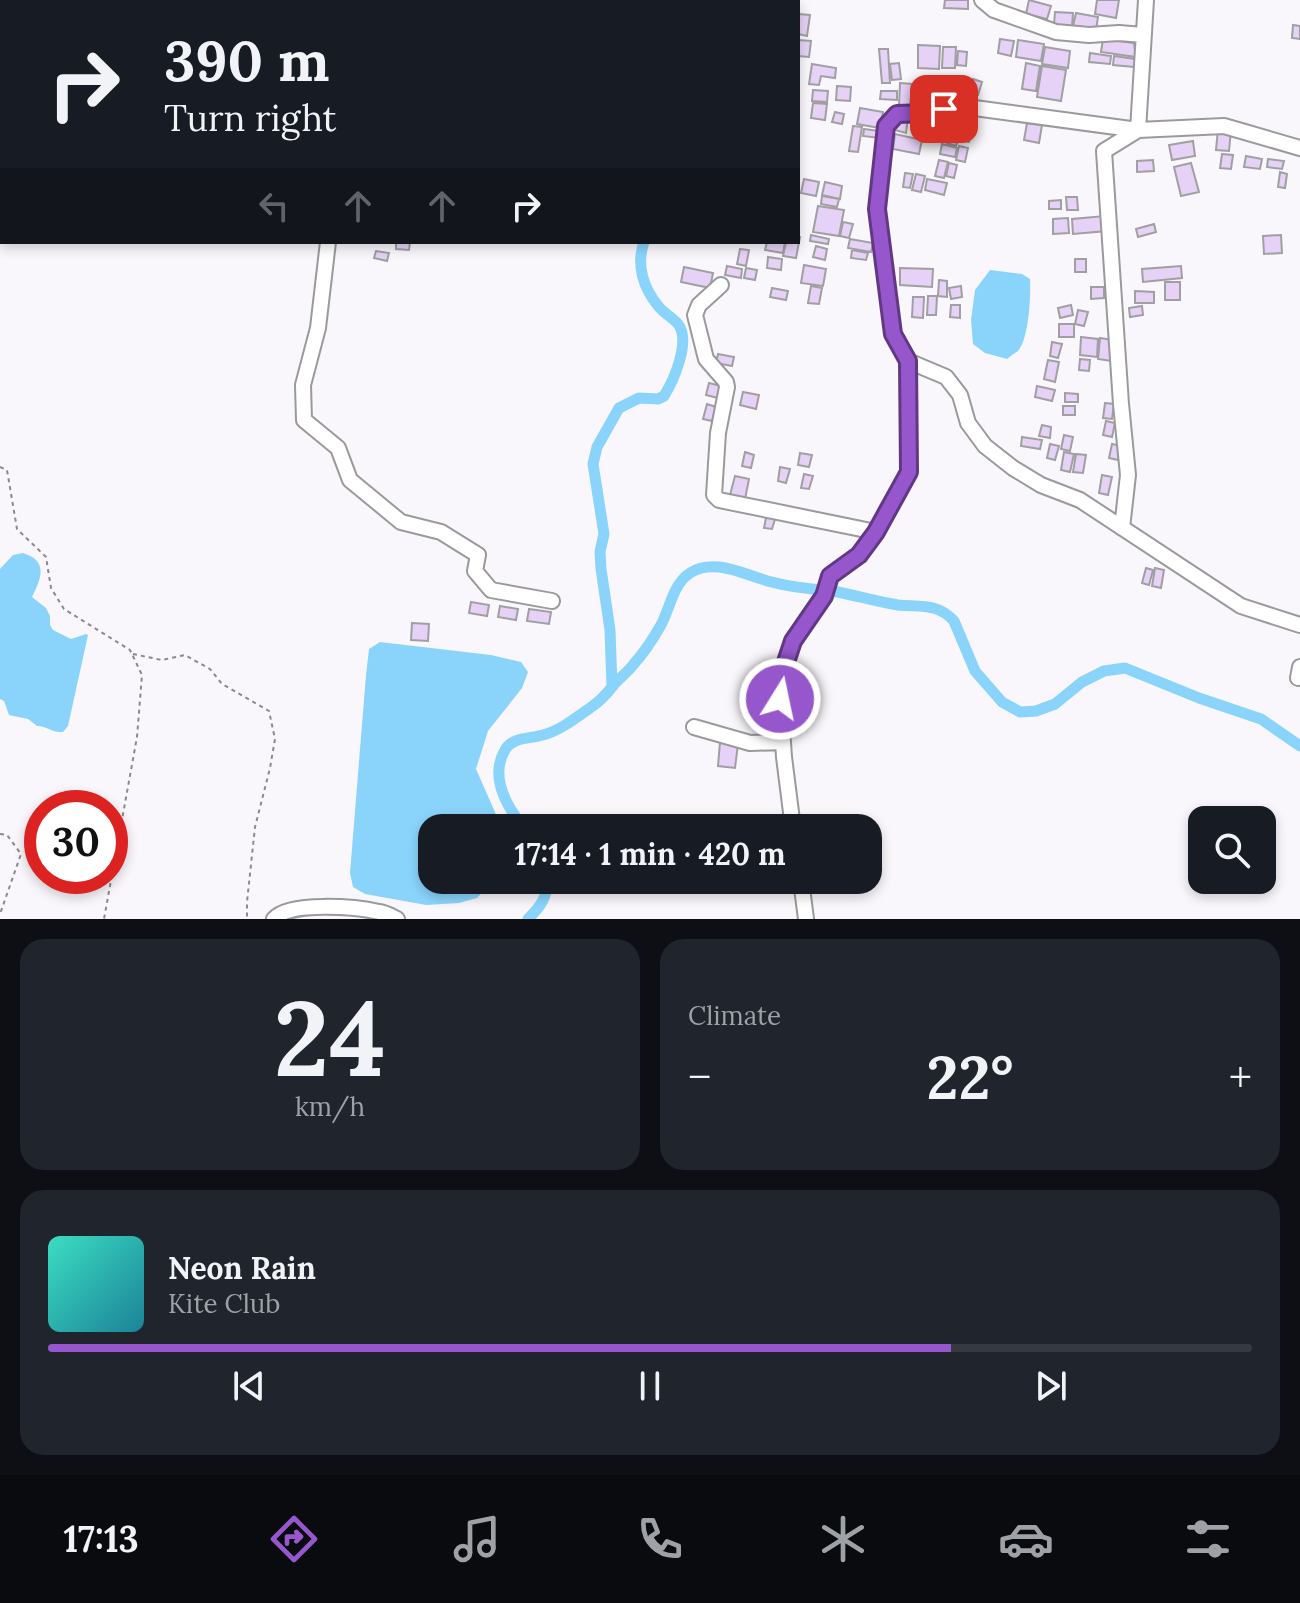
<!DOCTYPE html>
<html lang="en">
<head>
<meta charset="utf-8">
<style>
  body { margin:0; font-family:Lora,serif; background:#20242c; color:#f1f3f6; height:100vh; display:flex; flex-direction:column; font-size:30px; white-space:nowrap }
  * { box-sizing:border-box; margin:0 }
  p { font-size:26px; color:#9ea1a6 }
  .icon { flex:none; width:44px; height:44px; fill:none; stroke:currentColor; stroke-width:2; stroke-linecap:round; stroke-linejoin:round }
  .map { position:relative; height:919px; overflow:hidden }
  .sheet { display:flex; flex-direction:column; gap:20px; padding:20px; background:#0d0f14; flex:1 }
  .sheet>* { flex:none }
  .hud { position:absolute; left:0px; top:0px; width:800px; height:244px; box-shadow:0 4px 12px #0003; background:#171b24; color:#f1f3f6; overflow:hidden }
  .controls { position:absolute; left:1188px; top:806px; display:grid; gap:16px }
  .controls a { display:grid; place-items:center; width:88px; height:88px; border-radius:16px; background:#171b24; box-shadow:0 4px 12px #0003; font-size:40px }
  .speed { position:absolute; left:24px; top:790px; display:flex; gap:16px; font-size:40px; font-weight:700; text-align:center }
  .speed>* { display:grid; place-content:center; width:104px; height:104px; border-radius:50%; background:#171b24; box-shadow:0 4px 12px #0003; line-height:1 }
  .speed .limit { border:12px solid #d22; background:#fff; color:#111 }
  .pin { position:absolute; display:grid; place-items:center; width:68px; height:68px; color:#fff; margin:-34px; border-radius:16px; box-shadow:0 4px 12px #0006 }
  .me { position:absolute; width:88px; margin:-44px; rotate:10deg; stroke-linejoin:round; filter:drop-shadow(0 0 6px #0008) }
  .turn { display:flex; align-items:center; gap:28px; height:168px; padding:0 32px; font-size:36px }
  .turn .icon { width:104px; height:104px; stroke-width:2.5 }
  .turn b { display:block; font-size:56px; line-height:68px }
  .lanes { display:flex; align-items:center; height:76px; padding:0 32px; background:#0003; justify-content:center; gap:40px; direction:ltr }
  .lanes .off { opacity:.35 }
  .big { font-size:60px; font-weight:700; line-height:1.1 }
  .sheet .widget { flex:1; display:flex; flex-direction:column; justify-content:center; gap:12px; min-width:0; padding:0 28px; border-radius:24px; background:#20242c }
  .sheet .dial { align-items:center; gap:0 }
  .dial b { font-size:104px; line-height:1 }
  .song { display:flex; align-items:center; gap:24px }
  .cover { width:96px; height:96px; border-radius:12px; background:linear-gradient(135deg,hsl(170 70% 55%),hsl(190 70% 35%)) }
  .played { height:8px; border-radius:4px; background:linear-gradient(90deg,#9656cc 75%,#363941 75%) }
  .keys { display:flex; justify-content:space-around; direction:ltr }
  .heat { display:flex; justify-content:space-between; align-items:center; font-size:44px; direction:ltr }
  .sheet .tiles { flex:1; display:grid; gap:20px; grid-template-columns:1fr 1fr }
  .widget:last-child { grid-column:span 2 }
  .trip { position:absolute; left:418px; top:814px; width:464px; height:80px; border-radius:24px; background:#171b24; box-shadow:0 4px 12px #0003; font-weight:700; line-height:80px; text-align:center }
  .tabs { display:flex; height:128px; justify-content:space-around; align-items:center; background:#090b0e; color:#9ea1a6 }
  .tabs .icon { width:56px; height:56px }
  .tabs .on { color:#9656cc }
  .tabs b { font-size:36px; color:#f1f3f6 }
  .map>svg:first-child { display:block }
  .water { fill:#8ad4fb }
  .lines { fill:none; stroke-linecap:round; stroke-linejoin:round }
  .canal { stroke:#8ad4fb; stroke-width:11 }
  .building { fill:#e6d2f7; stroke:#a09fa1; stroke-width:2 }
  .minor-casing { stroke:#9a999c; stroke-width:18 }
  .path { stroke:#8a898c; stroke-width:2; stroke-dasharray:4 4; stroke-linecap:butt }
  .minor { stroke:#fff; stroke-width:14 }
  .route-casing { stroke:#623885; stroke-width:20 }
  .route { stroke:#9656cc; stroke-width:14 }
</style>
</head>
<body>
<div class="map">
<svg width="1300" height="919" viewBox="0 0 1300 919">
  <rect width="100%" height="100%" fill="#f9f7fb"/>
  <path class="water" d="M990 270 1022 274 1030 279C1031 295 1029 339 1018 351 1014 354 1010 356 1007 359L985 353 973 344 971 320 975 290Z
    M23 553C49 561 41 579 32 597L46 608 50 616V625L53 630 71 639 86 634 88 635 68 726 63 732C52 733 47 726 37 726L28 719 9 715 4 701 0 699V569L13 555Z
    M380 642 491 655 521 662 528 672 522 688 488 731 476 769 502 828H432V880H494L477 898 459 903 426 905 365 894 353 887 350 873 366 675 369 649Z"/>
  <g class="lines">
    <path class="canal" d="M465 0 472 2
      M612 687 610 630 601 569 600 552 604 534 593 464 597 447 619 408 639 398 658 399 664 396C674 380 691 341 678 324 673 318 664 313 659 307 643 288 636 265 644 242
      M524 828C507 807 489 777 505 750 512 737 529 739 543 735 559 731 576 718 590 708 599 702 605 696 612 687 618 679 627 673 633 665 643 654 653 639 661 625 670 608 673 584 690 573 699 567 709 566 719 567 738 569 754 578 772 582 793 588 816 589 838 592 858 596 878 602 898 605 920 607 938 603 954 621L975 671 1002 702 1020 712 1036 711 1055 704 1082 682 1104 671 1125 668 1199 698 1261 719 1300 746
      M528 919C540 907 547 898 548 880"/>
  </g>
  <path class="building" d="M945 0H968V9L944 8Z
    M1029 0 1051 6 1047 19 1026 14Z
    M1097 0H1119L1116 18 1095 14Z
    M1055 12 1073 13 1072 27 1054 25Z
    M1076 13 1098 17 1096 30 1073 26Z
    M798 14 810 15 807 36 798 34Z
    M1293 25 1300 26V39L1292 38Z
    M1000 39 1014 41 1011 56 998 53Z
    M1103 39 1134 43 1136 57 1101 52Z
    M798 40 811 41 809 57 798 56Z
    M1018 40 1044 44 1041 61 1016 57Z
    M918 45 940 46 939 69 918 68Z
    M943 47H956L955 68H942Z
    M1045 47 1070 51 1068 68 1042 64Z
    M879 49H888L890 83H882Z
    M958 51 967 52 966 66 957 65Z
    M1090 53 1111 56 1110 64 1089 62Z
    M1114 56 1135 59 1134 67 1113 65Z
    M899 63 901 79 892 80 890 64Z
    M1026 63 1040 66 1036 91 1022 89Z
    M812 64 836 68 835 78 821 76 819 85 809 84Z
    M1042 66 1066 70 1061 101 1037 97Z
    M973 79 982 82 978 95 970 93Z
    M900 83 912 84 910 107 899 106Z
    M837 86 851 87 850 101 836 100Z
    M813 90 828 91 827 102 812 101Z
    M881 91H897V100L880 99Z
    M813 103 827 104 825 120 811 118Z
    M860 108 883 112 880 128 857 124Z
    M835 112 844 114 842 124 832 122Z
    M898 116 908 118 906 133 895 130Z
    M1027 123 1042 125 1039 143 1024 140Z
    M853 126 862 127 858 152 849 151Z
    M937 126 947 128 945 139 935 137Z
    M964 127 973 129 969 142 961 141Z
    M864 129 880 131 879 138 863 136Z
    M1218 129 1231 130 1229 151 1216 150Z
    M950 132 960 135 956 146 947 143Z
    M895 134 922 140 919 154 893 149Z
    M1193 141 1195 156 1172 160 1169 145Z
    M942 144 957 148 955 157 940 154Z
    M959 146 968 148 965 162 956 160Z
    M1222 154 1233 155 1231 169 1220 168Z
    M1246 156 1262 159 1260 169 1244 167Z
    M1268 159 1284 161 1282 169 1267 167Z
    M939 160 948 162 944 178 935 176Z
    M1153 160 1154 171 1137 172V161Z
    M949 163 957 165 954 178 946 176Z
    M1191 163 1199 192 1181 196 1174 167Z
    M1280 172 1287 174 1285 188 1278 187Z
    M905 173 913 174 910 188 903 187Z
    M916 174 925 176 921 192 912 190Z
    M804 179 819 182 816 196 801 193Z
    M927 179 947 183 944 195 925 190Z
    M825 182 842 186 840 199 822 195Z
    M822 196 839 199 837 207 821 204Z
    M1066 197H1077L1078 210H1067Z
    M1061 200V209H1049V201Z
    M818 206 844 210 839 236 813 232Z
    M1105 216 1107 231 1073 234 1072 219Z
    M1068 218 1069 233 1053 234V219Z
    M843 222 853 224 849 238 840 236Z
    M1154 224 1156 232 1138 237 1136 229Z
    M811 235 829 239 828 244 810 241Z
    M1281 235 1282 253 1264 254 1263 236Z
    M798 236 800 237 796 258 783 256 786 242H798Z
    M850 239 873 243 871 252 848 248Z
    M396 242H410L409 250 396 249Z
    M767 242H785L783 253 765 250Z
    M816 246 827 249 825 260 813 257Z
    M740 249 749 250 746 266 737 264Z
    M852 250 868 253 866 260 851 258Z
    M376 251 389 253 387 261 374 258Z
    M768 257 782 259 781 270 767 268Z
    M1075 259H1086V272H1075Z
    M804 265 826 269 823 286 801 283Z
    M727 266 742 269 741 278 725 275Z
    M1181 266 1182 278 1143 282 1142 269Z
    M684 267 713 273 710 288 681 282Z
    M746 268 757 270 755 280 744 278Z
    M900 268 933 269 932 287 900 285Z
    M939 280 947 281V297L938 296Z
    M1165 282H1180V300H1165Z
    M811 286 822 288 819 304 808 303Z
    M961 286 962 297 951 299 949 288Z
    M1091 287H1104V298L1091 299Z
    M772 288 788 291 786 300 770 297Z
    M1135 291 1154 292V303H1135Z
    M928 296H937L936 315H927Z
    M913 297H924L923 318 912 317Z
    M951 305H960V318L950 317Z
    M1071 305 1073 315 1060 318 1058 308Z
    M1142 306 1143 315 1130 317 1129 308Z
    M1078 310 1088 312 1084 326 1075 324Z
    M1059 324H1074V337H1059Z
    M1081 337 1098 339 1097 357 1080 355Z
    M1100 338 1114 340 1112 361 1098 359Z
    M1052 342 1062 344 1058 358 1050 356Z
    M718 354 734 357 732 366 716 363Z
    M1080 359 1090 360 1089 371 1079 370Z
    M1048 360 1059 362 1055 382 1044 379Z
    M709 383 721 386 718 398 706 395Z
    M1037 386 1055 390 1052 401 1035 397Z
    M743 392 759 395 756 409 740 405Z
    M1065 393 1078 394V402H1065Z
    M1105 403 1114 404 1112 419 1103 418Z
    M707 404 716 407 712 421 703 419Z
    M1063 406H1075V415H1063Z
    M1106 421 1115 423 1112 437 1103 435Z
    M1042 425 1051 427 1050 438 1039 436Z
    M1064 435 1073 437 1070 451 1061 449Z
    M1022 437 1042 440 1040 449 1021 446Z
    M1050 444 1059 446 1055 460 1047 458Z
    M1112 444 1122 446 1118 460 1109 458Z
    M745 452 754 455 751 468 742 466Z
    M1064 452 1074 454 1070 472 1061 470Z
    M800 453 812 455 809 467 798 465Z
    M1076 454 1086 455 1083 473 1073 472Z
    M780 467 790 469 786 483 778 481Z
    M804 474 813 476 809 489 801 488Z
    M1102 475 1112 477 1108 495 1099 493Z
    M735 476 749 479 745 499 730 495Z
    M767 513 776 516 772 529 764 528Z
    M1146 568 1153 570 1149 585 1142 583Z
    M1155 568 1164 570 1161 588 1152 586Z
    M471 602 489 605 487 616 469 613Z
    M500 606 518 609 516 620 498 617Z
    M529 609 551 612 549 624 527 621Z
    M412 623 429 624 428 641 411 640Z
    M720 742 738 744 735 768 718 766Z"/>
  <g class="lines">
    <g class="minor-casing">
      <path id="minor" d="M982 0 994 10 1056 32 1089 35 1119 33 1143 35
        M316 2 317 0
        M328 242 318 328 303 385 304 420 338 448 350 480 401 522 441 532 478 555 475 571 491 590 552 601
        M721 285 699 305 695 315 706 359 726 382 727 387 718 433 714 495 719 500 876 532
        M908 361 946 377 960 395 968 423 985 446 1013 468 1041 485 1080 500 1241 606 1300 625
        M1122 528 1128 475 1121 404 1104 151 1138 130 1224 126 1300 148
        M1298 678 1300 667
        M694 727 750 743 783 742
        M793 828 784 757 780 699 784 668 793 641 824 596 830 576 859 555 876 532 909 472 908 361 893 334 877 209 886 126 897 114 927 113 960 106 1138 130 1146 0
        M801 880 806 919
        M274 919C289 901 357 907 379 912 386 913 391 916 397 919"/>
    </g>
    <path class="path" d="M25 2 26 0
      M0 59H2
      M0 467 7 470 17 529 46 557 51 588 64 609 130 650 142 675 137 737 104 919
      M133 654 162 660 185 655 210 669 222 684 269 711 275 739 270 768 255 827 247 902V919
      M0 834 7 835 21 854 0 914"/>
    <use href="#minor" class="minor"/>
  </g>
  <g class="lines">
    <g class="route-casing">
      <path id="route" d="M780 699 784 668 793 641 824 596 830 576 859 555 876 532 909 472 908 361 893 334 877 209 886 126 897 114 927 113 944 109"/>
    </g>
    <use href="#route" class="route"/>
  </g>
</svg>
<div class="controls">
<a><svg class="icon" aria-label="search" viewBox="0 0 24 24"><circle cx="10" cy="10" r="6"/><path d="M15 15l6 6"/></svg></a>
</div>
<div class="speed"><div class="limit">30</div></div>
<div class="pin" style="left:944px;top:109px;background:#d93025"><svg class="icon" aria-label="arrive" viewBox="0 0 24 24"><path d="M6 21V4h12l-3 4 3 4H6"/></svg></div>
<svg class="me" style="left:780px;top:699px" viewBox="-20 -20 40 40"><circle r="17" fill="#9656cc" stroke="#fff" stroke-width="3"/><path d="M0-11L8 9 0 5-8 9z" fill="#fff"/></svg>
<div class="trip">17:14 · 1 min · 420 m</div>
<div class="hud">
<div class="turn"><svg class="icon" aria-label="right" viewBox="0 0 24 24"><path d="M7 20v-9h11M14 6l5 5-5 5"/></svg><div><b>390 m</b>Turn right</div></div>
<div class="lanes"><svg class="icon off" aria-label="left" viewBox="0 0 24 24"><path d="M17 20v-9H6M10 6l-5 5 5 5"/></svg><svg class="icon off" aria-label="ahead" viewBox="0 0 24 24"><path d="M12 20V5M6 11l6-6 6 6"/></svg><svg class="icon off" aria-label="ahead" viewBox="0 0 24 24"><path d="M12 20V5M6 11l6-6 6 6"/></svg><svg class="icon" aria-label="right" viewBox="0 0 24 24"><path d="M7 20v-9h11M14 6l5 5-5 5"/></svg></div>
</div>
</div>
<section class="sheet">
<div class="tiles">
<div class="widget dial"><b>24</b><p>km/h</p></div>
<div class="widget"><p>Climate</p>
<div class="heat"><a>−</a><b class="big">22°</b><a>+</a></div>
</div>
<div class="widget">
<div class="song"><i class="cover"></i><div><b>Neon Rain</b><p>Kite Club</p></div></div>
<div class="played"></div>
<div class="keys"><svg class="icon" aria-label="previous" viewBox="0 0 24 24"><path d="M18 5L8 12l10 7zM5 5v14"/></svg><svg class="icon" aria-label="pause" viewBox="0 0 24 24"><path d="M8 5v14M16 5v14"/></svg><svg class="icon" aria-label="next" viewBox="0 0 24 24"><path d="M6 5l10 7-10 7zM19 5v14"/></svg></div>
</div>
</div>
</section>
<nav class="tabs">
<b>17:13</b>
<svg class="icon on" aria-label="directions" viewBox="0 0 24 24"><path d="M12 3l9 9-9 9-9-9zM9 14v-3h6M13 9l2 2-2 2"/></svg>
<svg class="icon" aria-label="music" viewBox="0 0 24 24"><path d="M9 18V5l10-2v13"/><circle cx="6" cy="18" r="3"/><circle cx="16" cy="16" r="3"/></svg>
<svg class="icon" aria-label="phone" viewBox="0 0 24 24"><path d="M5 4h4l2 5-3 2q2 4 5 5l2-3 5 2v4C11 20 4 13 5 4z"/></svg>
<svg class="icon" aria-label="climate" viewBox="0 0 24 24"><path d="M12 3v18M4 7l16 10M4 17L20 7"/></svg>
<svg class="icon" aria-label="car" viewBox="0 0 24 24"><path d="M5 17H2v-5l4-1 3-4h7l3 4 3 1v5h-3M9 17h6M6 11h13"/><circle cx="7" cy="17" r="2"/><circle cx="17" cy="17" r="2"/></svg>
<svg class="icon" aria-label="filters" viewBox="0 0 24 24"><path d="M4 7h16M4 17h16"/><circle cx="9" cy="7" r="2"/><circle cx="15" cy="17" r="2"/></svg>
</nav>
</body>
</html>
